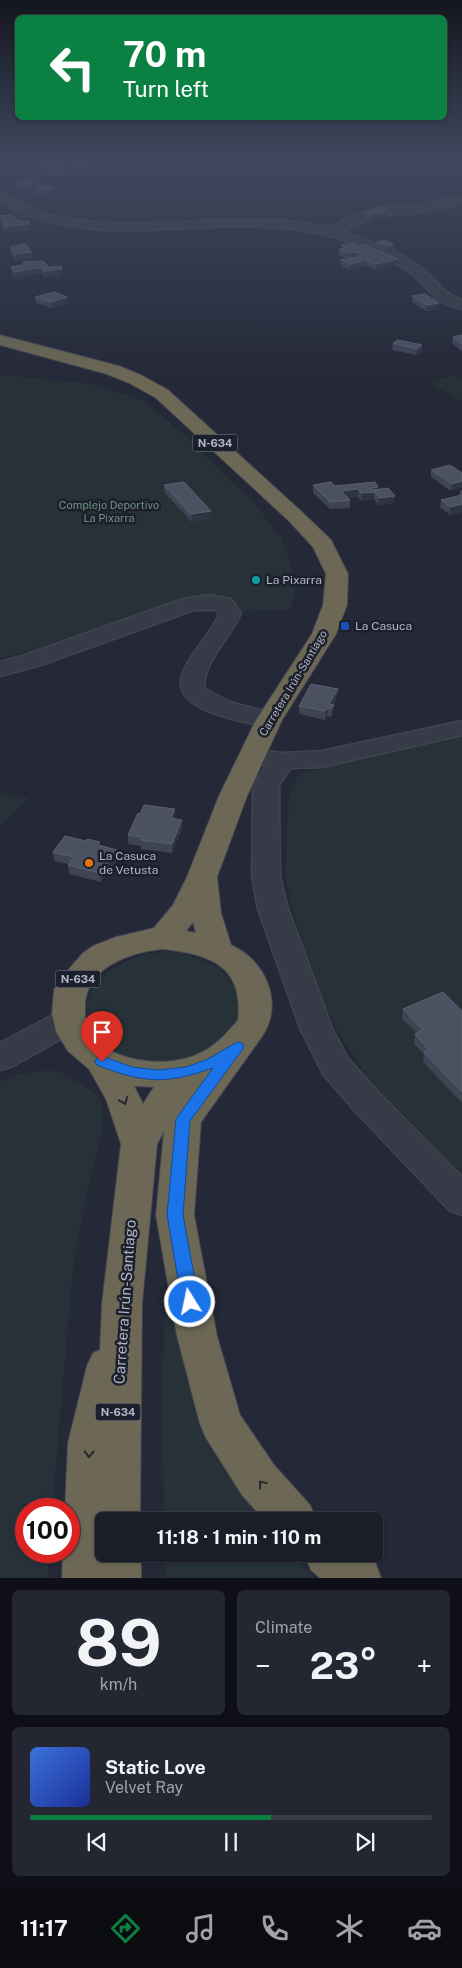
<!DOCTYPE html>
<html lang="en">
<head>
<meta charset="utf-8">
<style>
  body { margin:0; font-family:"Public Sans",sans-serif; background:#242731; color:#f1f3f6; height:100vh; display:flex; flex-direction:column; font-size:19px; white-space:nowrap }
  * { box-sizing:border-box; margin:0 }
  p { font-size:16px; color:#a0a2a8 }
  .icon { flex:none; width:28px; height:28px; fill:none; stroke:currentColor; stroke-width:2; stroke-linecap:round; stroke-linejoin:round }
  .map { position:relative; height:1578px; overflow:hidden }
  .side { display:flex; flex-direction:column; gap:12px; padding:12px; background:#0f1017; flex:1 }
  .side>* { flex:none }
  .banner { position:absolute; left:15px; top:15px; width:432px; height:105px; border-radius:8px; box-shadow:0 1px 4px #0004,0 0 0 1px #393c46; background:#0b8043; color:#fff; overflow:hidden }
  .speed { position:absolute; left:15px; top:1498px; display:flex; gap:10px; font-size:25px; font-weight:700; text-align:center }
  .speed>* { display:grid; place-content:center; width:65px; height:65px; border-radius:50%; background:#1b1e29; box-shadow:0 1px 4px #0004,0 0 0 1px #393c46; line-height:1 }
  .speed .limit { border:8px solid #d22; background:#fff; color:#111 }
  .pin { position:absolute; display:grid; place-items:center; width:42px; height:42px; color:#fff; margin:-51px -21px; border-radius:50% 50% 50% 0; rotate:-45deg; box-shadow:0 0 5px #0007 }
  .pin .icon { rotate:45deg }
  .me { position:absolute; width:55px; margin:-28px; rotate:350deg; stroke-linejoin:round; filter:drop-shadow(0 0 4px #0008) }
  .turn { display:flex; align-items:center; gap:18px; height:105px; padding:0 25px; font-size:22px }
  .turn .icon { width:65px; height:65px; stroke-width:2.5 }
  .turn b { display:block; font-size:35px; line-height:42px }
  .big { font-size:38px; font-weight:700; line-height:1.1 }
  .side .tile { flex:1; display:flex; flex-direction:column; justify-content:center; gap:8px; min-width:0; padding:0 18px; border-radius:8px; background:#242731 }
  .side .dial { align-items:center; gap:0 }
  .dial b { font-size:65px; line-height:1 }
  .song { display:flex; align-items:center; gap:15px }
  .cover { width:60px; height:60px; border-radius:8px; background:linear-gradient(135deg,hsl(220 70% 55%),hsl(230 70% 35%)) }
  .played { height:5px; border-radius:2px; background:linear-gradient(90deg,#0b8043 60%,#393c46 60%) }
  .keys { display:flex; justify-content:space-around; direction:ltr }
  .heat { display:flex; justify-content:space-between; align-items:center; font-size:28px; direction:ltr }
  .side .tiles { flex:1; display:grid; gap:12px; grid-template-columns:1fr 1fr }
  .tile:last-child { grid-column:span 2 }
  .trip { position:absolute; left:95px; top:1512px; width:288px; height:50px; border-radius:8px; background:#1b1e29; box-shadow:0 1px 4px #0004,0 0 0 1px #393c46; font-weight:700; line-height:50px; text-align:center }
  .dock { display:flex; height:80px; justify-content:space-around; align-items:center; background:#0b0c10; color:#a0a2a8 }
  .dock .icon { width:35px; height:35px }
  .dock .on { color:#0b8043 }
  .dock b { font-size:22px; color:#f1f3f6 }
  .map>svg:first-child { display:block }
  .green { fill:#263238 }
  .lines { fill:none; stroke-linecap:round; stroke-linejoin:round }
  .minor-casing { stroke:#404450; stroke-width:3 }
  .highway-casing { stroke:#424552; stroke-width:2 }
  .minor { fill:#373b47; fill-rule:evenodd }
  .highway { fill:#6c6855; fill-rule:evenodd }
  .wall { fill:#3f4455 }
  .shaded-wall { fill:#2f3444 }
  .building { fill:#4b5161; stroke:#5b6070 }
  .oneway { stroke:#242730 }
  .route { fill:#1a73e8; stroke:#114b97 }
  .culture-dot { fill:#0f9aa8; stroke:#1c202c; stroke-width:2 }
  .transit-dot { fill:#1a4fb4; stroke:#1c202c; stroke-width:2 }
  .food-dot { fill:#e8710a; stroke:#1c202c; stroke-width:2 }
  .labels { text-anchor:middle; stroke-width:5; stroke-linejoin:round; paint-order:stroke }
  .shield { fill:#1c202c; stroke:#858896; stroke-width:1 }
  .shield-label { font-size:11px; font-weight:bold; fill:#b2b5c3 }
  .far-park-label { font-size:11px; fill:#6c927c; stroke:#1c202c }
  .far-street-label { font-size:11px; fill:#b2b5c3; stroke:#1c202c }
  .poi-label { font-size:12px; fill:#b2b5c3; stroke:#1c202c; text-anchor:start }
  .near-street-label { font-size:15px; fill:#b2b5c3; stroke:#1c202c }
</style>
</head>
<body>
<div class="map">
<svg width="462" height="1578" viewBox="0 0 462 1578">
  <rect width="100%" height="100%" fill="#242837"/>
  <path class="green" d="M0 375 86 383 141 399 182 433 254 503 282 539 297 581 291 610 242 611 221 596 209 595 0 659Z
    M456 375 462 379V402L428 382Z
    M462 736V1174L370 1082 337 1030 308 969 285 877 289 797 299 774Z
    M0 794 29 798 0 827Z
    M174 952C207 960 233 967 239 1005 240 1014 234 1028 227 1035 222 1040 216 1047 210 1050 179 1066 139 1068 109 1047 106 1045 100 1042 98 1038 67 997 106 965 144 955 153 952 165 953 174 952Z
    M41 1071H57L77 1081 96 1094 103 1106V1127L91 1173 74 1258 52 1509H26V1551H49L48 1578H0V1082L19 1074Z
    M165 1292H168C179 1343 188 1393 209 1440 223 1469 242 1495 261 1521H164L162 1403Z
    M165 1554H290L315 1578H166Z"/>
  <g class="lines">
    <g class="minor-casing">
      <path id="minor" d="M61 161H123L117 164 0 174V166Z
        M455 161H462V164L457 163Z
        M0 193C14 197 25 206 38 211 48 215 61 218 71 219 157 233 245 207 330 228L345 219 376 208 416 205 462 196V204L416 213 378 216 355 225 343 232C370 240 397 250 420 267 437 279 440 292 462 300V309C430 302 431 288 408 271 382 253 348 240 317 233 222 213 124 247 30 217 20 214 10 207 0 202Z
        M209 595 231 599 241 613C233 635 200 665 205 689L230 702 278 715 281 720 278 725 269 727C245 722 167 711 183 673 190 653 206 639 216 621L219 613 216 610H194L41 665 0 676V662L25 655 183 599Z
        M462 721V735L322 767 291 768 279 785 280 876 288 909 332 1028 347 1057 378 1092 462 1177V1215L449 1210 354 1110 323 1074 300 1028 258 909 252 876 253 785 266 766 258 764 254 759 258 754 267 751 283 753 322 751Z
        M68 1010 79 1013 84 1021 79 1029 11 1067 0 1070V1043L57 1013Z"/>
    </g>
    <g class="highway-casing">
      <path id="highway" d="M0 335 119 366 141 375 168 390 303 513 331 540 348 574 347 605 336 634 282 720 247 796 217 877 221 913 231 945C265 960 284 1002 263 1035L201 1122 194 1215 217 1336 240 1415 274 1465 310 1505 317 1521H265L242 1495 206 1438 200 1424 177 1336 156 1215 164 1131 157 1144 142 1304 140 1521H104V1554H141V1578H62L63 1551H69V1509H65L68 1443 87 1366 93 1353 100 1350 102 1304 121 1144 106 1099 89 1069 68 1051 56 1032 52 1014 54 990 63 976 83 953 93 946 116 937 154 928 173 905 187 877 219 796 256 720 312 634 323 605 326 574 313 547 289 521 156 398 129 383 107 374 0 345ZM193 922 196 933 186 931ZM163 949C210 954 244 966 238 1020 226 1034 215 1047 198 1054 167 1069 105 1063 88 1028 85 1021 85 1013 85 1006 86 967 131 952 163 949ZM134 1086 154 1087 143 1104Z
        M304 1554H364L375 1561 381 1578H320L311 1570Z"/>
    </g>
    <use href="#minor" class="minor"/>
    <use href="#highway" class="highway"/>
  </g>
  <path class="wall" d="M45 164 70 171V176H52L48 175 45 169Z
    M38 180V186L25 190 17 188 16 183Z
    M55 187V192L44 196 36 194V188Z
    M379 208 387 216 371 220 365 218 366 213 374 211V209Z
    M0 216 19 221H30V230L6 232 2 228Z
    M385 240 394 250 386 252 377 248V242Z
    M342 245 397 265 375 270 366 266 350 270 341 266V260L348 259 339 255V249L342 248Z
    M10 247 32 258 16 260 11 253Z
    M23 262 48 266V268L62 275 44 277 42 273 15 278 12 273 11 267 23 265Z
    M412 296 439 309 426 311 412 302Z
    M35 297 67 303 52 308 36 303Z
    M462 335V351L452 343 453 337Z
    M393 343 422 345V352L416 355 392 350Z
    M431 470 462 473 451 491 431 477Z
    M164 485 211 518 192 522 165 493Z
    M313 485 378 487V489L395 496 394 503 378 505 374 499 361 501 358 497 348 498 350 500V508L330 509 313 493Z
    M462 490V512L450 515 440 507 441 500 459 495 460 491Z
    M337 698 333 705V713L331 717 327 716 325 720 299 714V706Z
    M175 819 182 820V829L172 853 141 849V846L128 844V835Z
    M100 845 117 850 118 859 101 882 69 874 68 864 54 861 53 852Z
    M403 1009 462 1011V1103L423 1062 424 1054 414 1044 415 1034 417 1033 402 1019Z"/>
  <path class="shaded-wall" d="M0 161H7V165L0 166Z
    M38 180V186L25 190V185Z
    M55 187V192L44 196V190Z
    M387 211V216L371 220 372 215Z
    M30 221V230L6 232 5 227 28 222Z
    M394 245V250L386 252 387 246Z
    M32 252V258L16 260V254Z
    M356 252V258L349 259V253Z
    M398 259 397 265 375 270 376 264Z
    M366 260V266L350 270 351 264Z
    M48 266V271L62 269V275L44 277V271L42 268V273L15 278V272Z
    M67 297V303L52 308 51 302Z
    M439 303V309L426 311V305Z
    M422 345V352L416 355 417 349Z
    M462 481V488L451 491 452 484Z
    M378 487V495L374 492V499L361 501V493L371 488Z
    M358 489V497L340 499 341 491Z
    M395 496 394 503 378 505 379 498Z
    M462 504V512L450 515V507Z
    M211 511V518L192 522 191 514Z
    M338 689 337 698 331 708 329 704Z
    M334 705 333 713 331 717 332 708Z
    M328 708 327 716 325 720V711Z
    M175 809V818L172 827 171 818Z
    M182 820V829L172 853V844Z
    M117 850 118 859 101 882 100 873Z"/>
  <path class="building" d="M45 164H58L61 168H68L70 171H52L48 169Z
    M24 179 38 180 25 185 16 183Z
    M47 185 55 187 44 190 36 188Z
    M379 208 387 211 372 215 366 213 377 210 374 209Z
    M12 215 19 221H30L28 222 30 224 5 227 2 222H5L0 216Z
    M385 240 394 245 387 246 377 242Z
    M352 243 360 246 366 245 398 259 376 264 366 260 351 264 341 260 365 255 356 252 349 253 339 249 347 247 342 245Z
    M26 244 32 252 16 254 10 247Z
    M43 261 48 266 15 272 11 267 24 265 23 262Z
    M61 266 62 269 44 271 42 268Z
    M54 292 67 297 51 302 35 297Z
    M425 294 439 303 426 305 412 296Z
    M462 335V344L453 337Z
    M398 340 422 345 417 349 393 343Z
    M450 465 462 473V481L452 484 431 470Z
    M184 482 211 511 191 514 164 485Z
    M331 482 335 486 375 482 378 487 371 488 374 492 361 493 358 489 341 491 350 500 330 502 313 485Z
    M388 488 395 496 379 498 373 490Z
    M462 495V504L450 507 441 500Z
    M311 684 338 689 329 704 334 705 332 708H328L325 711 299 706Z
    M144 805 175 809 171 818 182 820 172 844 141 840 142 837 128 835 138 813 140 814Z
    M65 836 86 841 87 839 100 842 98 845 117 850 100 873 68 865 74 857 53 852Z
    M443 992 462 1011V1092L424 1052 429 1050 415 1034 423 1030 403 1009Z"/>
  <defs><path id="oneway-chevron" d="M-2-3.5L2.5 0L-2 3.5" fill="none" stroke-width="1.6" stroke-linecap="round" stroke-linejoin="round" transform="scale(1.25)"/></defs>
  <g class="oneway">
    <use href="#oneway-chevron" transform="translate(124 1101) rotate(68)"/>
    <use href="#oneway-chevron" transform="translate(89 1454) rotate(92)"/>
    <use href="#oneway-chevron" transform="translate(262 1484) rotate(-130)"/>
  </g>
  <linearGradient id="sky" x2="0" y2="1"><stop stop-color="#14161e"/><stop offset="0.42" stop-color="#3f485e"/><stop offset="1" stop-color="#3f485e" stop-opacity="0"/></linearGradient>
  <rect width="462" height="382" fill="url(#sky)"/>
  <path class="route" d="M237 1042 242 1043 244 1047 242 1050 190 1121 183 1215 199 1302 196 1307 190 1309 185 1307 182 1302 167 1215 176 1119 213 1068C165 1085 143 1083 97 1065L95 1062 97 1058 102 1056 132 1067 158 1070 186 1067 208 1059Z"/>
  <circle class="culture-dot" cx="256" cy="580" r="5"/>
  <rect class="transit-dot" x="340" y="621" width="10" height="10" rx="2.5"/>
  <circle class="food-dot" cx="89" cy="863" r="5"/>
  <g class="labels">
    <g class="shield">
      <rect x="192.5" y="434.5" width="45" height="17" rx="4"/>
      <rect x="55.5" y="970.5" width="45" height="17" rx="4"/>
      <rect x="95.5" y="1403.5" width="45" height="17" rx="4"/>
    </g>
    <g class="shield-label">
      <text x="215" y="447">N-634</text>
      <text x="78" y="983">N-634</text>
      <text x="118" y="1416">N-634</text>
    </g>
    <g class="far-park-label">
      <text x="109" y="509">Complejo Deportivo<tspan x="109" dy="13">La Pixarra</tspan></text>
    </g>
    <g class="far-street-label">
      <text transform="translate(293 683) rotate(-59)" y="4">Carretera Irún-Santiago</text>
    </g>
    <g class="poi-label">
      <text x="266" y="584">La Pixarra</text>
      <text x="355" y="630">La Casuca</text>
      <text x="99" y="860">La Casuca<tspan x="99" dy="14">de Vetusta</tspan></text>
    </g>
    <g class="near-street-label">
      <text transform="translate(125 1302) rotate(-86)" y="5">Carretera Irún-Santiago</text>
    </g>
  </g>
</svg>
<div class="speed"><div class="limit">100</div></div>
<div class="pin" style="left:102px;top:1062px;background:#d93025"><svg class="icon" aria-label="arrive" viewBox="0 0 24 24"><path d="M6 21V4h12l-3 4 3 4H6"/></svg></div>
<svg class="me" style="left:190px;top:1302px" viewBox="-20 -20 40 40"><circle r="17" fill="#1a73e8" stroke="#fff" stroke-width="3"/><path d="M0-11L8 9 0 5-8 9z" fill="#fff"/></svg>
<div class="trip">11:18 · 1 min · 110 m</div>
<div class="banner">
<div class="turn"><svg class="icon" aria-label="left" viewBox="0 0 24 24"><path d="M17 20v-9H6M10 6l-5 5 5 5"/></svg><div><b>70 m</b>Turn left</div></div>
</div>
</div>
<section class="side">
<div class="tiles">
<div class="tile dial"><b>89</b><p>km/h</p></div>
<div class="tile"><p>Climate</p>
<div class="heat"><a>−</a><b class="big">23°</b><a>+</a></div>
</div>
<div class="tile">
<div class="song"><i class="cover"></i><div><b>Static Love</b><p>Velvet Ray</p></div></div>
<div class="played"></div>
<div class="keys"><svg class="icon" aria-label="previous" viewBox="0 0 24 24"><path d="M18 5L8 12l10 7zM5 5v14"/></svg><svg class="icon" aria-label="pause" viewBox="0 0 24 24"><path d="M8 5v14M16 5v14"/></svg><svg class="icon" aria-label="next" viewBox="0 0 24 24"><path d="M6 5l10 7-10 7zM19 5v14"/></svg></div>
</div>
</div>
</section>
<nav class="dock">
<b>11:17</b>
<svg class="icon on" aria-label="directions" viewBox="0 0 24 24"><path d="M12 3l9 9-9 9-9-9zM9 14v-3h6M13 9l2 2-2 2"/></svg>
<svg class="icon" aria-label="music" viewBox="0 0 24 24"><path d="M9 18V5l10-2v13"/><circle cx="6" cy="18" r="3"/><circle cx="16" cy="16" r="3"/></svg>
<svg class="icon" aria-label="phone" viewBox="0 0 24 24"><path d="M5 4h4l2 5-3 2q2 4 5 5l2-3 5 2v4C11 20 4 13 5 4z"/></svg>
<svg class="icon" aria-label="climate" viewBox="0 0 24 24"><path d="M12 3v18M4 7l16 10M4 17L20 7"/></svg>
<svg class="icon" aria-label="car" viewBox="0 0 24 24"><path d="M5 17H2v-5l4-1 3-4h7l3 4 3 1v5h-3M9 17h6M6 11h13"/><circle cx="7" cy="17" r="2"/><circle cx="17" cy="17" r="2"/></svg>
</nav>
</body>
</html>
